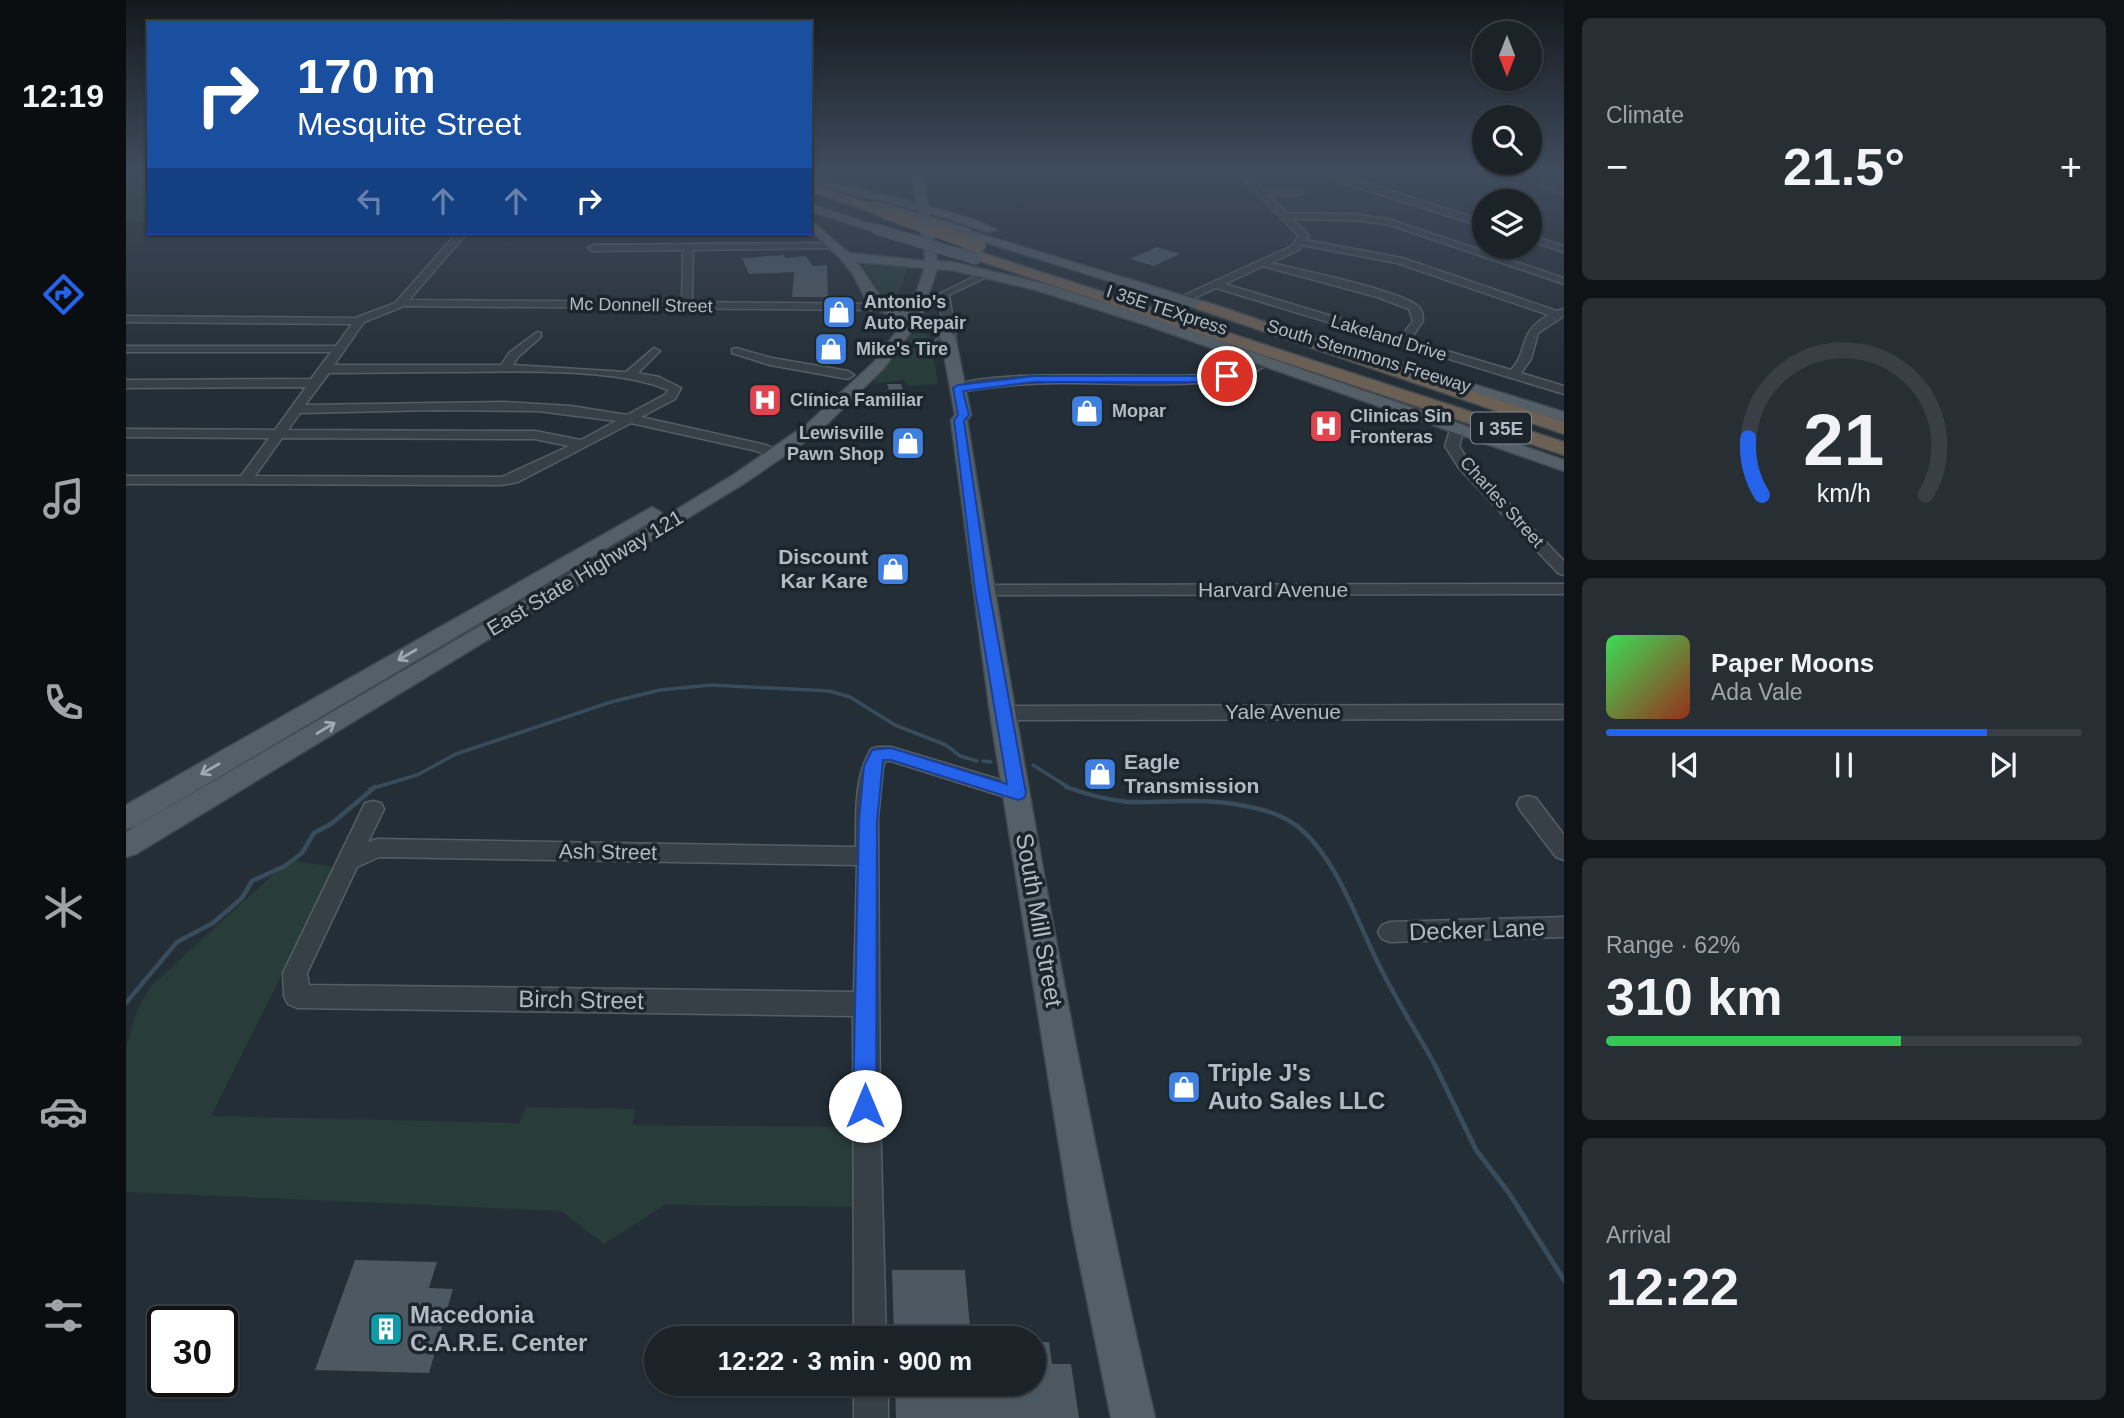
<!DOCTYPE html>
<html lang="en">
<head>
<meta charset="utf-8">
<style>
  body { margin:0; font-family:Arial,sans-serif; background:#282f34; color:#f1f3f6; height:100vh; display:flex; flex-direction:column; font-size:26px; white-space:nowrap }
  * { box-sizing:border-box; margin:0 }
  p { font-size:23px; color:#a0a4a8 }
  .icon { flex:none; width:38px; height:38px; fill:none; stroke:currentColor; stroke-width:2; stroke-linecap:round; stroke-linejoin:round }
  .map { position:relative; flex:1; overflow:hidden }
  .panel { display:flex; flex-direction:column; gap:18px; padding:18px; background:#0f1316; width:560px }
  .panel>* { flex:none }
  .top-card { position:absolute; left:21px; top:21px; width:665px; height:214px; border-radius:0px; box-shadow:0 2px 5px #0004,0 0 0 2px #393f45; background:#1a4fa0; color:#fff; overflow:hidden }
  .needle { width:46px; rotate:180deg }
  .buttons { position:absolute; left:1346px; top:21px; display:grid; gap:14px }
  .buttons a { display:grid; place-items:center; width:70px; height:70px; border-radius:50%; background:#1b2228; box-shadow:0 2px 5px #0004,0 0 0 2px #393f45; font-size:35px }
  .speed { position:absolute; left:21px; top:1306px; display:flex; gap:14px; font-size:35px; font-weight:700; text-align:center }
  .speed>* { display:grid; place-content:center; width:91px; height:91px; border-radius:50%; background:#1b2228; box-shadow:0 2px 5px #0004,0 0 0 2px #393f45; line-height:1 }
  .speed .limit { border:4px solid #111; border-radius:10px; background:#fff; color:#111 }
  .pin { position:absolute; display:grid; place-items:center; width:60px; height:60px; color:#fff; margin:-30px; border:4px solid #fff; border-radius:50%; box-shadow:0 2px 7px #0007 }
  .me { position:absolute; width:77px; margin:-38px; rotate:0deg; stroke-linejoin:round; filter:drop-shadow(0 0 5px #0008) }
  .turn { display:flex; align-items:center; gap:24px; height:147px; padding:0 35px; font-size:32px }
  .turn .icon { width:91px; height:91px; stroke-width:2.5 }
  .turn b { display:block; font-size:49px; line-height:60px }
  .lanes { display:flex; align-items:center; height:66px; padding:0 35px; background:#0003; justify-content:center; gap:35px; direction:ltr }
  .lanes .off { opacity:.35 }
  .big { font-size:52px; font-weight:700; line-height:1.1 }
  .panel .tile { flex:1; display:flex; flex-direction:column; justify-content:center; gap:10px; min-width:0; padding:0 24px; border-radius:10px; background:#282f34 }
  .panel .dial { align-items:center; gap:0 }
  .dial svg { height:182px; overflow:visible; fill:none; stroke:#393f45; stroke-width:7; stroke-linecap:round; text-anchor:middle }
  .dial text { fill:#f1f3f6; stroke:none }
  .song { display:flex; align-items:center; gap:21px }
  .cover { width:84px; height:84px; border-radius:10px; background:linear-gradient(135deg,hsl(130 70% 55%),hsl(10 70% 35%)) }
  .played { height:7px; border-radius:4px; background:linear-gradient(90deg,#2563eb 80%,#393f45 80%) }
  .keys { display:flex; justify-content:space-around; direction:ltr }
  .heat { display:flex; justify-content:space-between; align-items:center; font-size:38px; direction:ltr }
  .charge { height:10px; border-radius:5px; background:linear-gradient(90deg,#34c759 62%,#393f45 0) }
  .trip { position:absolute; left:518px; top:1326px; width:402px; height:70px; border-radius:35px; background:#1b2228; box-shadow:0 2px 5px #0004,0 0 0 2px #393f45; font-weight:700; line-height:70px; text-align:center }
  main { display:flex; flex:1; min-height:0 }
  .tab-bar { display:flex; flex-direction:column; width:126px; justify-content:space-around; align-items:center; background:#0b0e10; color:#a0a4a8 }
  .tab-bar .icon { width:49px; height:49px }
  .tab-bar .on { color:#2563eb }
  .tab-bar b { font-size:32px; color:#f1f3f6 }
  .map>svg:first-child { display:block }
  .green { fill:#283c39 }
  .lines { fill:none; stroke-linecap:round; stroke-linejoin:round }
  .stream-far3 { stroke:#394c5c; stroke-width:2 }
  .stream-far2 { stroke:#394c5c; stroke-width:3.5 }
  .stream-far1 { stroke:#394c5c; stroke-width:4.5 }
  .stream { stroke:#394c5c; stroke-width:5 }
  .building { fill:#4c5962 }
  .minor-casing { stroke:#555e65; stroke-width:3 }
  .major-casing { stroke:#404950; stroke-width:3 }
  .highway-casing { stroke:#424b52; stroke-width:3 }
  .minor { fill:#374047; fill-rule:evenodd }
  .major { fill:#555f67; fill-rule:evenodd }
  .highway { fill:#6c6055; fill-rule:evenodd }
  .major-bridge-casing { stroke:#404950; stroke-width:12; stroke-linecap:butt }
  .highway-bridge-casing { stroke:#424b52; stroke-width:14; stroke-linecap:butt }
  .major-bridge { stroke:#555f67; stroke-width:11 }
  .highway-bridge { stroke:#6c6055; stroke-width:13 }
  .oneway { stroke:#9fa9b1 }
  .route { fill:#2563eb; stroke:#184099; stroke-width:2 }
  .labels { text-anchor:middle; stroke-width:7; stroke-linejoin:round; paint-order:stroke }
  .far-poi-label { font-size:18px; font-weight:bold; fill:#b2bbc3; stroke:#1c252c; text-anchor:start }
  .far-street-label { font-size:18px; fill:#b2bbc3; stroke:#1c252c }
  .shield { fill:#1c252c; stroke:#858e96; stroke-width:2 }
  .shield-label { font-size:19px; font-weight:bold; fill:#b2bbc3 }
  .poi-label { font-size:21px; font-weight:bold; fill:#b2bbc3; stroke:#1c252c; text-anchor:end }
  .street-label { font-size:21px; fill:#b2bbc3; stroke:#1c252c }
  .near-street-label { font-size:24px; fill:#b2bbc3; stroke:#1c252c }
  .near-poi-label { font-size:24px; font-weight:bold; fill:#b2bbc3; stroke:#1c252c; text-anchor:start }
</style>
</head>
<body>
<main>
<nav class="tab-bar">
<b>12:19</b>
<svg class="icon on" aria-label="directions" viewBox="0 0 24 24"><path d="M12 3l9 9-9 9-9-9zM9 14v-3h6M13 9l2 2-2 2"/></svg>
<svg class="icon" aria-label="music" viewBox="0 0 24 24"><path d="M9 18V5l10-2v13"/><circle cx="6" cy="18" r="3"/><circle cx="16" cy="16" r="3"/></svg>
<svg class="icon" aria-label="phone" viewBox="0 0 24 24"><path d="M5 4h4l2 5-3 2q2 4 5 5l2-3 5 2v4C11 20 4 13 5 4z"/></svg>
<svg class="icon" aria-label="climate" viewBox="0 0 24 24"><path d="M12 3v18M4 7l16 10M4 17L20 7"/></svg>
<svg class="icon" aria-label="car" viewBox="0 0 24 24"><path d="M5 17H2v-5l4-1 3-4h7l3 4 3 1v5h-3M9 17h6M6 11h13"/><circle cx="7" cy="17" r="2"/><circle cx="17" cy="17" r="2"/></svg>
<svg class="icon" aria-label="filters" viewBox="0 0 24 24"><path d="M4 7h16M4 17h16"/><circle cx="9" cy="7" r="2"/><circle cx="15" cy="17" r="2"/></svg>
</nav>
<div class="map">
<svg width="1438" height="1418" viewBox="0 0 1438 1418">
  <rect width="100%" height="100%" fill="#242e36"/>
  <path class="green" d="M1399 172H1438V183L1433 182 1427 187 1438 192V197L1416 190 1411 176Z
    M23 182V221H0V188H12Z
    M742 262 783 265 769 305 764 306 751 298 749 283 736 265Z
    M792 333 801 334 805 339 812 384 783 386 778 380 748 384 749 379 785 334Z
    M163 860 210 867 85 1116 393 1123 400 1107 509 1109 507 1125 728 1127V1207L538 1205 478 1244 435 1211 0 1192V1048L11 1010 26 985Z"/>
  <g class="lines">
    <path class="stream-far3" d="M1410 172 1416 174 1415 185 1438 196"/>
    <path class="stream-far2" d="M857 761 865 762
      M907 765 945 789
      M244 789 291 775 330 754 485 702 534 690 585 685 703 691 724 697 769 725 820 745 834 756 851 761"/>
    <path class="stream-far1" d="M940 787C960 794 980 800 1002 802 1035 803 1069 798 1102 803 1128 807 1156 812 1176 830 1213 864 1230 919 1252 963 1269 998 1290 1031 1309 1065
      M0 1003 51 942 87 923 116 898 126 881 159 866 176 853 188 833 205 824 249 787"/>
    <path class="stream" d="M1308 1063 1350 1150 1383 1193 1438 1280"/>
  </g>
  <path class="building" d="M1031 247 1054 254 1028 266 1004 259Z
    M658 255 659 258 680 256 687 266 701 265 702 297H666L668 272 623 274 616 258Z
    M761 384H775L781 402 768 403Z
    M792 434 798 450 772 452 767 436Z
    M229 1260 311 1262 303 1288 327 1289 303 1373 189 1370Z
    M766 1270H839L845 1339H768Z
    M908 1342H923L926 1364H945L953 1418H770L769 1384H908Z"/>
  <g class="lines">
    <g class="minor-casing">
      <path id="minor" d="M1077 172H1243L1239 174H1212L1358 221V227L1214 182 1201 174H1122L1138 191H1178L1175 195H1143L1161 213 1226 214 1262 219 1438 278V284L1261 224 1226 220 1166 219 1183 236 1180 240 1276 258 1431 311 1438 309V316L1412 333 1405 359 1395 373 1438 386V394L1090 288 1060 302H1052V298L1166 246 1173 236 1113 174ZM1176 245 1271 263 1423 315C1390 333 1404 349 1385 370L1284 340 1297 321C1297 315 1297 310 1292 306 1272 290 1175 270 1145 263L1172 250ZM1137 266 1251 297 1283 309 1287 321 1275 337 1099 284Z
        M331 233H341L283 300 556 302 557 250 467 251 462 248 467 245 709 243 712 244V248L567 250 566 302 756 304 761 307 756 310 278 306 238 322 208 365H375L383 353 411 332 415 333V337L392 357 387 365 500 372 528 348 534 351 512 373 533 377 555 388 549 399 515 417 640 445 655 452V458H645L631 451 505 423 392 482 376 485 0 484V476H115L143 438 0 437V429L149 430 180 387 0 388V380L185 379 205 352H0V346H210L226 324 0 322V316L229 318 269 303ZM327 372C386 372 488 367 542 390L540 394 501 415 445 406 378 402 179 405 203 373ZM309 410 412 411 490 421 455 440 409 431 162 430 174 413ZM156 438 409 439 443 446 376 477 129 476Z
        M1404 235 1438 246V252L1404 241Z
        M858 272 867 274 823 295 830 341 824 344H810V340L818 338 813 294Z
        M610 348 646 358 722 371 728 375 722 379 644 365 606 353V349Z
        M1137 359 1143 363C1108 394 986 382 938 383 903 383 867 386 832 392L826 388C852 367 1030 379 1075 375 1098 373 1116 365 1137 359Z
        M1331 426 1338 430 1333 446 1343 462 1438 561V575L1432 573 1333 468 1319 446 1324 430Z
        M1438 584V594L856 595 848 590 856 585Z
        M1438 705V719L876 720 869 718 866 713 869 708 876 706Z
        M752 747H765L892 785 899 787 903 793 899 799 892 801 765 761H759L757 768 752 818 754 1112 760 1339H728L727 1016 171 1008 162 1004 158 996 157 973 239 803 247 801 255 803 258 809 242 842 251 839 730 847C730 814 728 778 745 749ZM253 857 731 865 728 992 183 985 181 973 231 867Z
        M1402 796 1410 798 1438 835V860L1430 857 1394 810 1391 804 1394 798Z
        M1438 917V937L1264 942 1256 939 1252 932 1256 925 1264 922Z
        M728 1384H762V1418H728Z"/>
    </g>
    <g class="major-casing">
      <path id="major" d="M786 172H796L802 206 847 219 871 230 861 232 803 213 811 261 826 262 919 284 1027 318 1438 460V471L1017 324 910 290 826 270 811 269 795 317 817 325 829 336 845 415 841 420C895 755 952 1088 1029 1418H985L946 1226 864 713 825 420 829 415 815 338 807 331 790 325 758 368 693 432 619 483 10 854 0 857V832L478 554 607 475 681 424 748 362 779 320 751 310 739 298 727 274 715 259 684 229V220L723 253 799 261V255L792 210 684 183V177L791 203ZM730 262 799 268 783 312C744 298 754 289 730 262Z
        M684 204 754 227 756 229 746 231 684 211Z
        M836 231H844L1108 311 1110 314 1103 318 1098 317 836 235Z
        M1191 336 1438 412V422L1186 343 1184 340Z
        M526 507 536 513 533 517 10 826 0 829V805Z"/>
    </g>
    <g class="highway-casing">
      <path id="highway" d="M684 184 764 210 766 213 764 216H756L684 191Z
        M841 248 1438 442V455L836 255V249Z
        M1077 301 1438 422V434L1072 309 1069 306 1072 303Z"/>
    </g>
    <use href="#minor" class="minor"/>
    <use href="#major" class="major"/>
    <use href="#highway" class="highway"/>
    <g class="major-bridge-casing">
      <path id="major-bridge" d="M749 206 840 233
        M750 229 850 259"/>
    </g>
    <g class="highway-bridge-casing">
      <path id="highway-bridge" d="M760 213 853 246"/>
    </g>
    <use href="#major-bridge" class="major-bridge"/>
    <use href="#highway-bridge" class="highway-bridge"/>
  </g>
  <defs><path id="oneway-shaft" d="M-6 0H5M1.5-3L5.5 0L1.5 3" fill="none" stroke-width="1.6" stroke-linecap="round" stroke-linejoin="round" transform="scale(1.75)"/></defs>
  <g class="oneway">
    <use href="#oneway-shaft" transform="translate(281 655) rotate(150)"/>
    <use href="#oneway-shaft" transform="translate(200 728) rotate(-31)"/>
    <use href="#oneway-shaft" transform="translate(84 769) rotate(150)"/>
  </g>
  <linearGradient id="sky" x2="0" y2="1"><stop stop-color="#14191e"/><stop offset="0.46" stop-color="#3f4c5d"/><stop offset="1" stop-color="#3f4c5d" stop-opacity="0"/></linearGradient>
  <rect width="1438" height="370" fill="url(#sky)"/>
  <path class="route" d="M1101 373 1106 376 1105 378 1070 382H908L837 391 843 415 838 421 863 590 900 793 898 798 892 800 765 760H757L751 821 750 1106 747 1114 739 1117 731 1114 727 1106 733 821 738 766 746 750 765 748 881 784 849 590 828 420 832 415 827 388 832 385 908 376H1070Z"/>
  <defs>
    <g id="shop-square" transform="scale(1.75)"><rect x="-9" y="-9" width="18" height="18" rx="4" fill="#3f7fe0" stroke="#1c252c"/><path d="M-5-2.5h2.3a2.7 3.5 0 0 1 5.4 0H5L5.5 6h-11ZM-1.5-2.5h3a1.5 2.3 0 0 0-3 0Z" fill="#fff"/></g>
    <g id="hospital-square" transform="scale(1.75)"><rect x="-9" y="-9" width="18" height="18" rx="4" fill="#e0444e" stroke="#1c252c"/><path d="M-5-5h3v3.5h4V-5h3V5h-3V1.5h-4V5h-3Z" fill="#fff"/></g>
    <g id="building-square" transform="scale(1.75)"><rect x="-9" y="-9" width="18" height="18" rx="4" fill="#0f9aa8" stroke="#1c252c"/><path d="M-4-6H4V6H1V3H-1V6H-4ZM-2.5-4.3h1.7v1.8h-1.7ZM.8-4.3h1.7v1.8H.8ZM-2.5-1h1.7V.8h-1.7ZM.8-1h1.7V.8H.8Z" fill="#fff"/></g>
  </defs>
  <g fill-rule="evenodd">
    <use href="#shop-square" x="713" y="312"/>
    <use href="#shop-square" x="705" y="349"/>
    <use href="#hospital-square" x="639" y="400"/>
    <use href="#shop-square" x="961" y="411"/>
    <use href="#hospital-square" x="1200" y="426"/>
    <use href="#shop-square" x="782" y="443"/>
    <use href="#shop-square" x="767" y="569"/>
    <use href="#shop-square" x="974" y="774"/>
    <use href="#shop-square" x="1058" y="1087"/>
    <use href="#building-square" x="260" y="1329"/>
  </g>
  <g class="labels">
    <g class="far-poi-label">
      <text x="738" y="308">Antonio's<tspan x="738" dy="21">Auto Repair</tspan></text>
      <text x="730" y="355">Mike's Tire</text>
      <text x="664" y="406">Clínica Familiar</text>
      <text x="986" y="417">Mopar</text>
      <text x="1224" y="422">Clinicas Sin<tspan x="1224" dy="21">Fronteras</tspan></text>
      <text x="758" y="439" text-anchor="end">Lewisville<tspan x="758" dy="21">Pawn Shop</tspan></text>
    </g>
    <g class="far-street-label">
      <text transform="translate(515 305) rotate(1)" y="6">Mc Donnell Street</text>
      <text transform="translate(1041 310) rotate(18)" y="6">I 35E TEXpress</text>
      <text transform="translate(1263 338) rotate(17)" y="6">Lakeland Drive</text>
      <text transform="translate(1243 356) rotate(17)" y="6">South Stemmons Freeway</text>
      <text transform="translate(1376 502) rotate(48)" y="6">Charles Street</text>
    </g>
    <rect class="shield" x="1345" y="412.5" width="60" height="31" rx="5"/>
    <g class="shield-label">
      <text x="1375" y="435">I 35E</text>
    </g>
    <g class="poi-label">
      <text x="742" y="564">Discount<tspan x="742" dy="24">Kar Kare</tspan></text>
      <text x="998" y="769" text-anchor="start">Eagle<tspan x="998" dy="24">Transmission</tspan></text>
    </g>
    <g class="street-label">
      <text transform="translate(459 573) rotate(-31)" y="7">East State Highway 121</text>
      <text x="1147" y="597">Harvard Avenue</text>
      <text x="1157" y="719">Yale Avenue</text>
      <text transform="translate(482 852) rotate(1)" y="7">Ash Street</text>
    </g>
    <g class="near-street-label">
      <text transform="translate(913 920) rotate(80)" y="8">South Mill Street</text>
      <text transform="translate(1351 930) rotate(-2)" y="8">Decker Lane</text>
      <text transform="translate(455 1000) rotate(1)" y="8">Birch Street</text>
    </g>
    <g class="near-poi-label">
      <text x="1082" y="1081">Triple J's<tspan x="1082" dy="28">Auto Sales LLC</tspan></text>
      <text x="284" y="1323">Macedonia<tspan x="284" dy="28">C.A.R.E. Center</tspan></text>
    </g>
  </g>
</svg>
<div class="buttons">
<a><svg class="needle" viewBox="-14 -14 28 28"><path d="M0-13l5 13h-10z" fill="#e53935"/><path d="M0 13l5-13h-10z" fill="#a0a4a8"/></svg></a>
<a><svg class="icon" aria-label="search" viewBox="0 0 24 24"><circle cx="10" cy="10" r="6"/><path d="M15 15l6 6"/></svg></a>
<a><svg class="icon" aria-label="layers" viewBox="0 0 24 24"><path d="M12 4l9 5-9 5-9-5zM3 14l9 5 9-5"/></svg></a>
</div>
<div class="speed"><div class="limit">30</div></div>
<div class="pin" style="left:1101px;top:376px;background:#d93025"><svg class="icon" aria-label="arrive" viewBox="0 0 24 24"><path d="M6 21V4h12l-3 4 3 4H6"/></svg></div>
<svg class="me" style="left:739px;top:1106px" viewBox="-20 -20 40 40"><circle r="19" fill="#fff"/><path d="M0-13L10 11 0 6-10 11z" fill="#2563eb"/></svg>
<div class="trip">12:22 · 3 min · 900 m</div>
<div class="top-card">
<div class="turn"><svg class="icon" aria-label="right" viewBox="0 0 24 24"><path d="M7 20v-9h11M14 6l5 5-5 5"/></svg><div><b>170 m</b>Mesquite Street</div></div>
<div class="lanes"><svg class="icon off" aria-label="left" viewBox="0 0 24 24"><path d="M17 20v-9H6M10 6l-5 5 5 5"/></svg><svg class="icon off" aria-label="ahead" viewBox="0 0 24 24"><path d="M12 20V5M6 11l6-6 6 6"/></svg><svg class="icon off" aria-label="ahead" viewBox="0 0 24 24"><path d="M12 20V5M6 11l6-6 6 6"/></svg><svg class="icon" aria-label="right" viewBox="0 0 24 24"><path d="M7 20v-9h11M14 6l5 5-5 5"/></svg></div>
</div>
</div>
<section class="panel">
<div class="tile"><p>Climate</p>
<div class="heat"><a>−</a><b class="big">21.5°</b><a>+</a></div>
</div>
<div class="tile dial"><svg viewBox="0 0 100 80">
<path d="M14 69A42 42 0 1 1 86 69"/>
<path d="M14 69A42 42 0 0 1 8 44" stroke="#2563eb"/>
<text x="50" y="56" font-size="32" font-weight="700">21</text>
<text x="50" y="72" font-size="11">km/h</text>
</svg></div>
<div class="tile">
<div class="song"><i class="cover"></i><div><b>Paper Moons</b><p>Ada Vale</p></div></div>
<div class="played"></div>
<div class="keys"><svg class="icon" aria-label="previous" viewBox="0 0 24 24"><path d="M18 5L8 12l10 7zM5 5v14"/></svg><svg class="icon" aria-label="pause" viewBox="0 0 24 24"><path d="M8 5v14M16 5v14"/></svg><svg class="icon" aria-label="next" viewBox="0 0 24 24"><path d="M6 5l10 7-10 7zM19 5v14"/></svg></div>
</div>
<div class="tile"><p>Range · 62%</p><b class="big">310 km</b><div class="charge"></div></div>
<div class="tile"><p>Arrival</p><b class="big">12:22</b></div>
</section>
</main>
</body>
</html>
